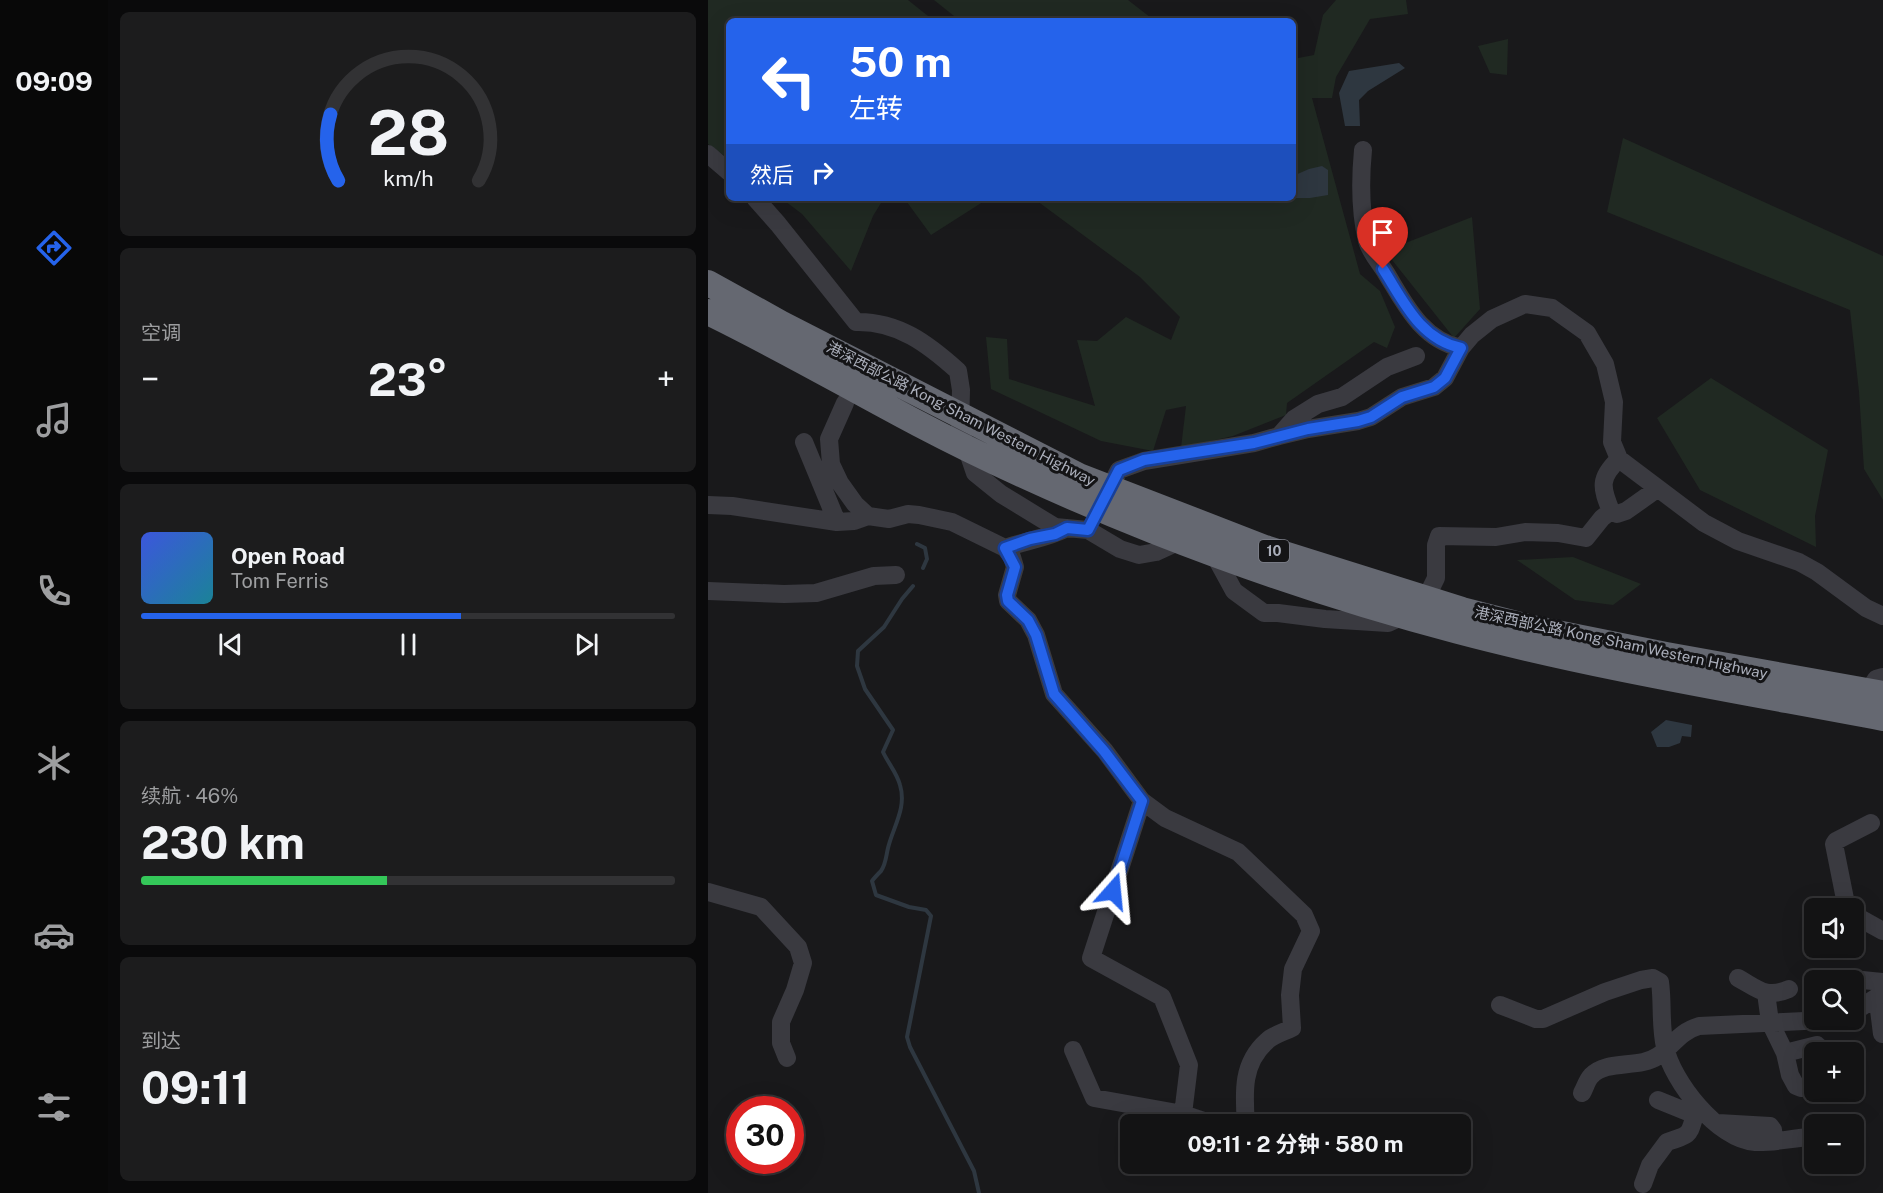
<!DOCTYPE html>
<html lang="zh">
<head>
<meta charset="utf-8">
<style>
  body { margin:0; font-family:"Public Sans","Noto Sans SC",sans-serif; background:#1c1c1d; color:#f1f3f6; height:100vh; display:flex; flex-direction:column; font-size:22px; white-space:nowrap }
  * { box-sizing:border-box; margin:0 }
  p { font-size:20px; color:#9d9ea0 }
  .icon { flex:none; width:33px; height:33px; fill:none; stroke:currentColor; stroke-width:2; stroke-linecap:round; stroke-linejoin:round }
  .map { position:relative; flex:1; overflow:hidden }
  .drawer { display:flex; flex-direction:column; gap:12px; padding:12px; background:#0a0a0b; width:600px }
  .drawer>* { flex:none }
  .banner { position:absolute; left:18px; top:18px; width:570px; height:183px; border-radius:9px; box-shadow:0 6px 24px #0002,0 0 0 2px #323234; background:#2563eb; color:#fff; overflow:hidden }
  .tools { position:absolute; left:1096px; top:898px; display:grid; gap:12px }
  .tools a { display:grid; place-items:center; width:60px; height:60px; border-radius:9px; background:#131314; box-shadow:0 6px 24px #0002,0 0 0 2px #323234; font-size:30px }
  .speed { position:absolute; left:18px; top:1096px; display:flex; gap:12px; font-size:30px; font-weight:700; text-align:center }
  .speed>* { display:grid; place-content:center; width:78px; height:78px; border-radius:50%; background:#131314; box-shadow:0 6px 24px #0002,0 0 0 2px #323234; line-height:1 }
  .speed .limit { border:9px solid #d22; background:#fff; color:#111 }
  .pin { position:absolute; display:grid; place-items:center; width:51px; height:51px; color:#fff; margin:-62px -26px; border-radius:50% 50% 50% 0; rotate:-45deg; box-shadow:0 0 6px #0007 }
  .pin .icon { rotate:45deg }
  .me { position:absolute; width:66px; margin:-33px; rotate:18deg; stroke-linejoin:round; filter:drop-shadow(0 0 4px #0008) }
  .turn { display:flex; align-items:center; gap:21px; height:126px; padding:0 24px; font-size:27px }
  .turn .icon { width:78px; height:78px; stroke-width:2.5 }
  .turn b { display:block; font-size:42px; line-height:51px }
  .then { display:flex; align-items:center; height:57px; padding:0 24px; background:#0003; gap:12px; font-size:22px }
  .big { font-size:45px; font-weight:700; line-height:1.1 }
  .drawer .card { flex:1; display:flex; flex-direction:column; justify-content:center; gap:9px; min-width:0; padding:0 21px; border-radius:9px; background:#1c1c1d }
  .drawer .dial { align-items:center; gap:0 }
  .dial svg { height:156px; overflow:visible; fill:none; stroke:#323234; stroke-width:7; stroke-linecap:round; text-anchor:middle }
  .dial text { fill:#f1f3f6; stroke:none }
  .song { display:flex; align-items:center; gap:18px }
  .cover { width:72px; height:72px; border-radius:9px; background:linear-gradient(135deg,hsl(230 70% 55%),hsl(190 70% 35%)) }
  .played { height:6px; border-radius:3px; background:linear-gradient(90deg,#2563eb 60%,#323234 60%) }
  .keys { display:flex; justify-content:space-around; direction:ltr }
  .heat { display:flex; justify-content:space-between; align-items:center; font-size:33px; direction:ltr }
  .charge { height:9px; border-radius:4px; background:linear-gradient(90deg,#34c759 46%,#323234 0) }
  .trip { position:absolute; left:412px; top:1114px; width:351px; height:60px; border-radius:9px; background:#131314; box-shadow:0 6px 24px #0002,0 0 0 2px #323234; font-weight:700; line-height:60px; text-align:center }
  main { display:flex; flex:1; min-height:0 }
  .tabs { display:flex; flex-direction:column; width:108px; justify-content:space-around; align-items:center; background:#080808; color:#9d9ea0 }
  .tabs .icon { width:42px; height:42px }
  .tabs .active { color:#2563eb }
  .tabs b { font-size:27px; color:#f1f3f6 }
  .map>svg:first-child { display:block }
  .green { fill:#202922 }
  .water { fill:#2e3740 }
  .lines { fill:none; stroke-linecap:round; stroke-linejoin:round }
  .stream { stroke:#2e3740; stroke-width:4 }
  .minor { stroke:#3a3a40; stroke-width:18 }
  .highway-bridge { stroke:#656871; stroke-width:26 }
  .route-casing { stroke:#184099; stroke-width:15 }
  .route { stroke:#2563eb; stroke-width:10 }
  .labels { text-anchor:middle; stroke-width:6; stroke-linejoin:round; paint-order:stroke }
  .shield { fill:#141416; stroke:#7e808a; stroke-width:1.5 }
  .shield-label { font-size:14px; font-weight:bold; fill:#abafbb }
  .street-label { font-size:15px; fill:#abafbb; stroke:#141416 }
</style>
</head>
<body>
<main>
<nav class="tabs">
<b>09:09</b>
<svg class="icon active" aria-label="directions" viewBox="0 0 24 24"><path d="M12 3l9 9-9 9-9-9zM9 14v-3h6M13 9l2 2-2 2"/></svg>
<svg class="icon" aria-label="music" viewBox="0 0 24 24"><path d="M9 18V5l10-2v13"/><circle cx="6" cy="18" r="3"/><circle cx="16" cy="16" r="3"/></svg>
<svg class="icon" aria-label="phone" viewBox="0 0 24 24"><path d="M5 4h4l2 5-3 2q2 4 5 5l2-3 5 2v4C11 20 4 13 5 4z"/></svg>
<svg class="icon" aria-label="climate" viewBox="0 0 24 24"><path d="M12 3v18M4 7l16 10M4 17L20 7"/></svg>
<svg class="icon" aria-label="car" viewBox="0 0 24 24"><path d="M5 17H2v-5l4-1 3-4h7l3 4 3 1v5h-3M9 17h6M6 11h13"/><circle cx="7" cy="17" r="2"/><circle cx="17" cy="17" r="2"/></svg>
<svg class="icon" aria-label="filters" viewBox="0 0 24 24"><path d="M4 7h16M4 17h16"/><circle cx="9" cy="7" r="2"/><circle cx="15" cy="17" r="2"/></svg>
</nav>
<section class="drawer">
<div class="card dial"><svg viewBox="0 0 100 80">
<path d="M14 69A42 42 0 1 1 86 69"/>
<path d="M14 69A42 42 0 0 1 10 35" stroke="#2563eb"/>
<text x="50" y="56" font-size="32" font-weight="700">28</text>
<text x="50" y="72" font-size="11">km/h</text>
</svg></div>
<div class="card"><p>空调</p>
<div class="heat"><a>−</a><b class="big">23°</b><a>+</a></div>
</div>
<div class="card">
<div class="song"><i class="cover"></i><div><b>Open Road</b><p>Tom Ferris</p></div></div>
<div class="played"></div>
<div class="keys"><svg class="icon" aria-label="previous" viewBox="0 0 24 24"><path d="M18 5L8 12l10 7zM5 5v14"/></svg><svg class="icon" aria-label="pause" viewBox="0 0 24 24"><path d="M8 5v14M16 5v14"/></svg><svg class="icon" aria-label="next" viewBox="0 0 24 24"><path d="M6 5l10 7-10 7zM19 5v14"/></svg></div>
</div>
<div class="card"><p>续航 · 46%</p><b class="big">230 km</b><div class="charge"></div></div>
<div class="card"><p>到达</p><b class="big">09:11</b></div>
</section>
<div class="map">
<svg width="1175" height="1193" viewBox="0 0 1175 1193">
  <rect width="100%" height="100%" fill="#19191b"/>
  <path class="green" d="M0 0H200L220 16 221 21H21V159L0 144Z
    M226 0H420L447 21H246V16Z
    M628 0H698L700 14 662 19 628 77 624 98H604L652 274 672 291 687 327 679 348 666 342 579 403 578 415 525 436 473 448 478 406 458 410 445 451 393 441 283 389 278 337 299 339 301 379 387 406 369 340 389 341 418 317 463 340 472 317 432 277 325 198H585V59L606 55 615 15Z
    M800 39 799 75 782 73 770 46Z
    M915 138 1175 256V500L1156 469 1151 392 1142 310 899 212Z
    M73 198H176L165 216 143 271 94 214Z
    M196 198H281L223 235Z
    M764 217 772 309 746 338 677 251Z
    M1003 378 1120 450 1107 516 1108 547 992 490 949 418Z
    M865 557 933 584 905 605 867 600 809 560Z"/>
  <path class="water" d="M691 63 697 68 660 91 651 100 652 126H637L631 93 641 71Z
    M614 166 620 170V195L602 198H575H585V176L601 169Z
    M958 720 984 725 983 737 974 736 972 743 961 747H949L943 732Z"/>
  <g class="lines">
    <path class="stream" d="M209 544 217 548 219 559 215 568
      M205 586 194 599 176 627 150 651 149 666 157 689 185 730 175 752C180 763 189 773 192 785 199 808 185 827 180 848 178 856 178 864 173 871 170 874 167 877 164 881L168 895 201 907 218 910 223 916 199 1037 202 1047 266 1171 271 1193"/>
    <path class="minor" d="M655 150C652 181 652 211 659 241 662 252 672 263 678 273 697 304 714 340 753 348
      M0 154 21 172
      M47 198 70 224 148 322C190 321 220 344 250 371L253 390 252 429 267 473 293 494 347 527 380 530 412 549 431 555 448 552 476 539
      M137 403 121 439 123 464 132 483 147 504 160 516 181 519 200 514 211 515 244 522 297 548 304 557 307 567 299 595 300 601 320 620 328 635 346 694 397 751 434 801 457 818 530 852 596 915 603 931 585 969 582 995 584 1028C576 1032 565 1035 559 1041 533 1064 536 1094 538 1125
      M571 436 600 429 650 421 663 417 694 397 726 387 737 378 753 348 764 335 784 319 817 304 844 308 879 333 897 364 906 402 904 442 911 459
      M96 442 129 522
      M396 499 411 470 436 461 546 443 571 436 586 419 610 404 634 397 679 367 708 356
      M0 505 24 506 129 522 146 521 160 516
      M903 511 909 514 918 511 949 489
      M297 548C317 541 340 538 359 528
      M501 551 508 558 526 591 556 613H570L617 619 680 623 704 612 720 594 728 578V545L731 536 788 537 817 532 850 533 878 538 894 518 903 511C893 487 891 478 911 459L996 523 1030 541 1091 562 1109 572 1158 608 1175 616
      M0 591 76 594 108 593 166 576 188 575
      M1160 701 1159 693 1168 679 1175 677
      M434 801 383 958 454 997 481 1065 475 1114 508 1125
      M0 892 53 907 90 947 95 963 87 990 73 1022V1043L79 1058
      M1139 909 1126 844 1128 841 1163 823
      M1104 910H1107
      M1146 915 1175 931
      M1030 978C1050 989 1058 999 1081 989
      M1134 978 1175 982
      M1058 993 1062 1022 1077 1053 1082 1075 1088 1086 1093 1088 1107 1087
      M1166 1000 1171 1010 1174 1034
      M792 1005 828 1019H835L897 992 933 980 945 978 952 982C955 1003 952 1026 957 1047 964 1081 1010 1140 1047 1142 1065 1143 1085 1138 1102 1137
      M1146 1012 1175 993
      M365 1050 386 1098 475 1114
      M1077 1053 1109 1045
      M874 1093C877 1088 879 1080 883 1076 899 1059 931 1069 950 1056 966 1045 971 1032 991 1026L1117 1020
      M950 1100 987 1115
      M1010 1123 1062 1126 1065 1130 1066 1140
      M935 1184 942 1165 959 1142C988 1133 979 1134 990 1107"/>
    <path class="highway-bridge" d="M0 283 74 324 371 476 557 548 754 610 824 628 958 655 1175 694
      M0 312C72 347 141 387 211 424 287 464 366 499 446 531 545 570 647 604 750 631 890 668 1033 691 1175 718"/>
  </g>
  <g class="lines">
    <g class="route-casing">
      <path id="route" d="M405 891 434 801 396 751 346 694 328 635 320 620 300 601 299 595 307 567 297 548 322 539 347 534 359 528 380 530 411 470 436 460 546 443 600 429 650 421 663 417 694 397 726 387 737 378 753 348C712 339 696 302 675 269"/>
    </g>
    <use href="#route" class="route"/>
  </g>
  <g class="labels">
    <rect class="shield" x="551" y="540" width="30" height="22" rx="4.5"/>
    <g class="shield-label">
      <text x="566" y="556">10</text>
    </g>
    <g class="street-label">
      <text transform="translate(253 414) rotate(27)" y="5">港深西部公路 Kong Sham Western Highway</text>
      <text transform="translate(913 643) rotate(12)" y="5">港深西部公路 Kong Sham Western Highway</text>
    </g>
  </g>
</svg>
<div class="tools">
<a><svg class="icon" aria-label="sound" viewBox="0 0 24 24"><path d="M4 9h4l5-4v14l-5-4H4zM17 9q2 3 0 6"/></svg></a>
<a><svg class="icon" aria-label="search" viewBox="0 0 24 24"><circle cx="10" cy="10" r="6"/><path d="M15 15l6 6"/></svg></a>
<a>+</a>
<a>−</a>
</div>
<div class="speed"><div class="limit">30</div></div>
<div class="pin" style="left:675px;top:269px;background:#d93025"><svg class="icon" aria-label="arrive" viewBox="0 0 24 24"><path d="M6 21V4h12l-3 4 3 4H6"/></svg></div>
<svg class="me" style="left:405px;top:891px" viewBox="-20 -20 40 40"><path d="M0-17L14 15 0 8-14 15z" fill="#2563eb" stroke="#fff" stroke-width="4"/></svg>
<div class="trip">09:11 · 2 分钟 · 580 m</div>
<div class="banner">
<div class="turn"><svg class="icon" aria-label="left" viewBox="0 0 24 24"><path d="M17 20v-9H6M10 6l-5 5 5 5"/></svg><div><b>50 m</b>左转</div></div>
<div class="then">然后<svg class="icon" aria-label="right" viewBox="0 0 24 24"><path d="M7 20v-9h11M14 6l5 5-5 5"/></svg></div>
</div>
</div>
</main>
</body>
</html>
